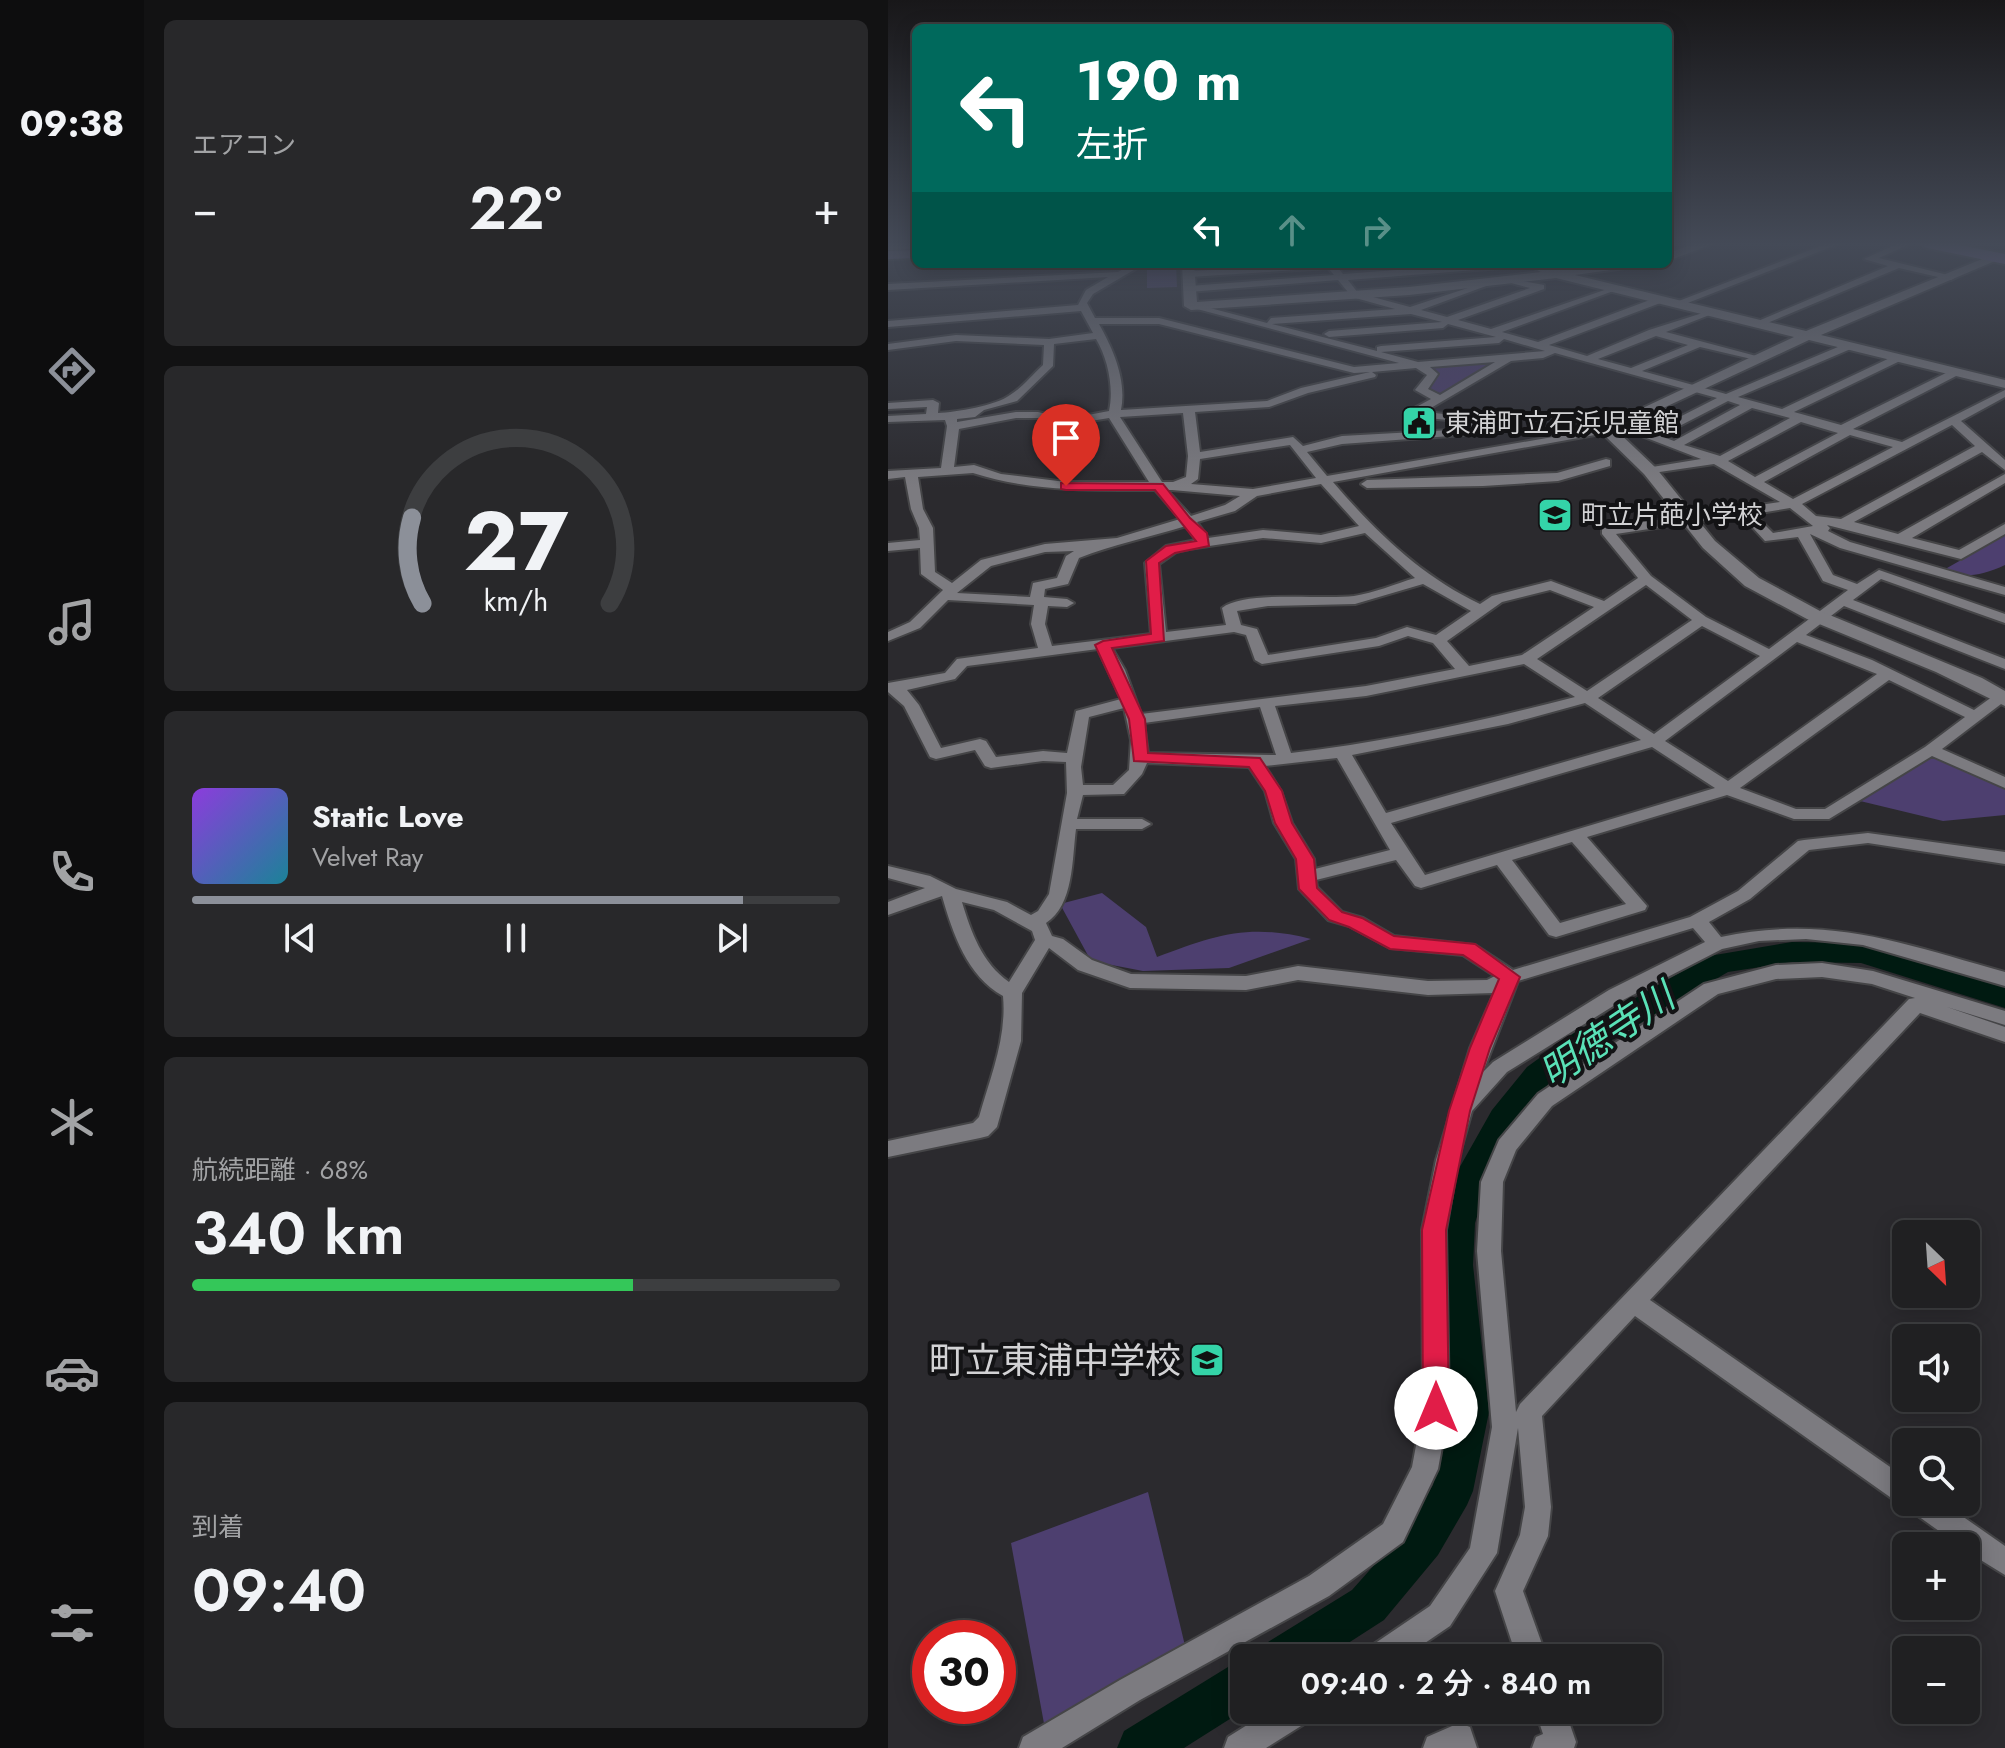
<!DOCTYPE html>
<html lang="ja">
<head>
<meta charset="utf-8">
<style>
  body { margin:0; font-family:Jost,"Noto Sans JP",sans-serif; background:#28282a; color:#f1f3f6; height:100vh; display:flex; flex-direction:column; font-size:30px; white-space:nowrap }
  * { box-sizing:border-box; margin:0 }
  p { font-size:26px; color:#a2a3a5 }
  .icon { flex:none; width:44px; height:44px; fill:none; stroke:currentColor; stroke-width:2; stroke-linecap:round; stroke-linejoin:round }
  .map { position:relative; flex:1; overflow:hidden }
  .details { display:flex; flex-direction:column; gap:20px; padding:20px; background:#121213; width:744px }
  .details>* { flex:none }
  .hud { position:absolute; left:24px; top:24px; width:760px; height:244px; border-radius:12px; box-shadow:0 4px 20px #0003,0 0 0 2px #3d3e40; background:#00695c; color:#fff; overflow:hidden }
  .needle { width:52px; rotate:155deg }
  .buttons { position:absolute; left:1004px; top:1220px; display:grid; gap:16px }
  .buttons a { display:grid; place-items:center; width:88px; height:88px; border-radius:12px; background:#202022; box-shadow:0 4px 20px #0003,0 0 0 2px #3d3e40; font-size:40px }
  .speed { position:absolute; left:24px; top:1620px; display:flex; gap:16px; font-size:40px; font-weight:700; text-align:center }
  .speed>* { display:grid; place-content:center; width:104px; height:104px; border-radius:50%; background:#202022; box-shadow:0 4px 20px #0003,0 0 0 2px #3d3e40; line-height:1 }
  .speed .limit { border:12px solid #d22; background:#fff; color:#111 }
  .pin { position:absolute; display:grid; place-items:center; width:68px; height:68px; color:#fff; margin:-82px -34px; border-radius:50% 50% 50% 0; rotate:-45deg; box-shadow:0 0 8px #0007 }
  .pin .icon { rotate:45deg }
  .me { position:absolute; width:88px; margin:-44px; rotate:0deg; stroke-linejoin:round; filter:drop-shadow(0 0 6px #0008) }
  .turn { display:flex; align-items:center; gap:28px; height:168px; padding:0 32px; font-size:36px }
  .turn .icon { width:104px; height:104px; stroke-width:2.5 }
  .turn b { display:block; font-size:56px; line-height:68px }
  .lanes { display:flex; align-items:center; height:76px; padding:0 32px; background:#0003; justify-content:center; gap:40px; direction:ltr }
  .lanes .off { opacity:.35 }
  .big { font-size:60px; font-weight:600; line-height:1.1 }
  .details .widget { flex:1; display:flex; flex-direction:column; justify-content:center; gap:12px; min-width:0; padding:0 28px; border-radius:12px; background:#28282a }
  .details .dial { align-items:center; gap:0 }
  .dial svg { height:208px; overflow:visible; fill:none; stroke:#3d3e40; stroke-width:7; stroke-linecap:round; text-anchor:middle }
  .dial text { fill:#f1f3f6; stroke:none }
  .song { display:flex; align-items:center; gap:24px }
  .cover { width:96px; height:96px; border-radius:12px; background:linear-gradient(135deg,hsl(270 70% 55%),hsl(190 70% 35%)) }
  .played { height:8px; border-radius:4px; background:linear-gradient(90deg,#8c9099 85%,#3d3e40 85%) }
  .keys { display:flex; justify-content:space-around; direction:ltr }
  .heat { display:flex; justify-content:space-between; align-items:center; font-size:44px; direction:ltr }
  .charge { height:12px; border-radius:6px; background:linear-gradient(90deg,#34c759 68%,#3d3e40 0) }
  .trip { position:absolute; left:342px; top:1644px; width:432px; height:80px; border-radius:12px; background:#202022; box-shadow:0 4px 20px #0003,0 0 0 2px #3d3e40; font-weight:600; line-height:80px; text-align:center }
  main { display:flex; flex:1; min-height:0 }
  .menu { display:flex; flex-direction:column; width:144px; justify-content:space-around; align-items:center; background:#0d0d0e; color:#a2a3a5 }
  .menu .icon { width:56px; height:56px }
  .menu .active { color:#8c9099 }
  .menu b { font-size:36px; color:#f1f3f6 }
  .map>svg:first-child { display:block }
  .green { fill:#4d3f6f }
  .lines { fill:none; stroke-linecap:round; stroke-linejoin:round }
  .river { fill:#001a11; fill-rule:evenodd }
  .minor-casing { stroke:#454547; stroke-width:4 }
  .tertiary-casing { stroke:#454547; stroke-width:4 }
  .secondary-casing { stroke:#454547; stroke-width:4 }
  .primary-casing { stroke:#454547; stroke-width:4 }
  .minor { fill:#7c7b80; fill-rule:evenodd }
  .tertiary { fill:#7c7b80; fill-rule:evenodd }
  .secondary { fill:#81749c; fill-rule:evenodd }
  .primary { fill:#866eb7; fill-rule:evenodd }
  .route { fill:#e11d48; stroke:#92132f; stroke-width:2 }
  .labels { text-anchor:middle; stroke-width:8; stroke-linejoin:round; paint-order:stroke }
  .far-poi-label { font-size:26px; fill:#d2d2d4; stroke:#131315; text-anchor:start }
  .near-poi-label { font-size:36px; fill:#d2d2d4; stroke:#131315; text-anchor:end }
  .near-water-label { font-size:38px; font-style:italic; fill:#5ae1b7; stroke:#131315 }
</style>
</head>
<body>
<main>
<nav class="menu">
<b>09:38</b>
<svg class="icon active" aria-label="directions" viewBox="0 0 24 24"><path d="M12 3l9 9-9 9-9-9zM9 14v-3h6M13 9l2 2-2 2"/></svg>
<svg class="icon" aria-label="music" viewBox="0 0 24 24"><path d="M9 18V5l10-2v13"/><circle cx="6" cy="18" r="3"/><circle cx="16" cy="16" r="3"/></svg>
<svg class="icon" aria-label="phone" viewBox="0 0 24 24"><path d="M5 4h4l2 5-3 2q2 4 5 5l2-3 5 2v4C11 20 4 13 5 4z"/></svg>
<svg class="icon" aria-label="climate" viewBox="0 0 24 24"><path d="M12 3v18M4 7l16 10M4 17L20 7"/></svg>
<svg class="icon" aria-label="car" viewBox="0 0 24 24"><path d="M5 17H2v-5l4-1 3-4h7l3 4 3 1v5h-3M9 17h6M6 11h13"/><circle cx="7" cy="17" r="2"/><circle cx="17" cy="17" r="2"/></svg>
<svg class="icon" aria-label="filters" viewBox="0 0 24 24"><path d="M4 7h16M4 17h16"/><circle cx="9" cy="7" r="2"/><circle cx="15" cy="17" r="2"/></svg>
</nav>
<section class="details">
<div class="widget"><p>エアコン</p>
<div class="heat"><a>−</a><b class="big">22°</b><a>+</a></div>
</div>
<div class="widget dial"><svg viewBox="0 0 100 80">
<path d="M14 69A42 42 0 1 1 86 69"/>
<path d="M14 69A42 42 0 0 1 10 36" stroke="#8c9099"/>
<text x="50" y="56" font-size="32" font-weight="700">27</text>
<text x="50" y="72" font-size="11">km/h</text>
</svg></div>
<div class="widget">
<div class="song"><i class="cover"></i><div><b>Static Love</b><p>Velvet Ray</p></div></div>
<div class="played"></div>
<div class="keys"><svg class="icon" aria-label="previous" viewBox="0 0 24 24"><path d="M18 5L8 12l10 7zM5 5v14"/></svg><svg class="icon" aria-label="pause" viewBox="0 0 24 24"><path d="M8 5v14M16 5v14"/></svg><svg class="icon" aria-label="next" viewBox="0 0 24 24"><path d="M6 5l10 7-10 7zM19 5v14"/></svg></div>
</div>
<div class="widget"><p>航続距離 · 68%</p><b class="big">340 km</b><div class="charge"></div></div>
<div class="widget"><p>到着</p><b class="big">09:40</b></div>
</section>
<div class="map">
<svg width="1117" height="1748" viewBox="0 0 1117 1748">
  <rect width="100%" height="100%" fill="#2b2a2e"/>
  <path class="green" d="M259 264H288L289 287 259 288Z
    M611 361 551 395 539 390 551 374 538 366Z
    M1117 535V565C1094 576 1076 578 1052 572Z
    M1044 756 1117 787V815L1055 821 972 801Z
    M214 893 258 927 269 957C327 935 361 923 423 939L341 968 255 971 203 961 172 904Z
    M260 1492 300 1658 159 1740 123 1543Z"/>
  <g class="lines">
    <path class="river" d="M904 942 974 943 1117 986V1008L973 963 904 962 840 972 708 1049 661 1083 628 1128 603 1173 587 1223 585 1265 601 1412 585 1491 579 1505 550 1555 496 1620 437 1658H373L380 1642 464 1590 520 1527 545 1485 561 1412 549 1265 551 1223 569 1172 604 1110 639 1067 686 1033 821 956Z
      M356 1660V1710L296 1748H229L236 1731 340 1667Z"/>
    <g class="minor-casing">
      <path id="minor" d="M28 243V249L0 250V244Z
        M940 243H953L792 306 783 304Z
        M1011 243H1024L991 258 1068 277 1063 280 1011 268 872 326 863 324 1000 266 976 259Z
        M244 264H256L205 294 199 303 207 318H271L466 367 511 363 298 306 303 303 379 323 383 318 507 309 464 297 450 280 301 292 296 289 301 286 446 275 440 268 301 277 296 274 301 271 467 264 450 268 455 274 589 264H631L626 267 460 280 470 293 522 307 598 282V286L533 310 559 317 642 288 623 283V279L656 285V289L570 320 603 329 728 286V290L614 332 650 342 767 298H775V302L661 345 699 356 761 330 824 310V314L778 332 872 357V361L812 347 754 371 838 394 957 344H965V348L850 397 894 409 1006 356H1014V360L906 412 953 425 1064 370H1072V374L965 429 1014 442 1117 390V397L1073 421 1117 460V470L1094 452 966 522 1010 534 1117 474V483L1024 538 1071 550 1117 524V534L1073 559 939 525 942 528 940 531 962 542 1117 587V595L952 548 922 534 945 575 969 584 991 570 1117 614V623L993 579 965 600 1117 659V669L956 606 918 635 984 660 1086 710 1108 694 1117 693V701L1054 749 1117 777V788L1044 756 941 819H906L839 795 699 837 759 906 757 910 668 937 661 935 609 865 533 888 527 886 508 860 428 880 429 887 454 912 475 918 506 936 587 945 625 970 802 917 850 891 910 841 916 840 980 833 1117 852V864L980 843 921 850 862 899 821 922 833 937C941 914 1015 944 1117 972V986L975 945 918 939 871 941 834 949 735 1000 619 1072 584 1111 570 1160 558 1230 561 1408 550 1469 515 1542 441 1596 252 1700 174 1748H131L135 1737 232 1680 421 1576 495 1524 524 1467 535 1408 534 1230 548 1160 582 1048 606 993 540 995 410 980 358 990 242 988 190 970 161 948 134 993 133 1041 109 1127 100 1136 92 1138 0 1157V1141L85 1123 91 1117C102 1078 119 1038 115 996 79 976 65 934 54 896L0 915V902L37 888 0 878V866L42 876 68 889 119 902 143 915 150 911 161 894 179 793 178 762 155 761 103 768 97 766 87 750 48 759 42 757 16 706 0 692V683L57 673 69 659 150 648 143 624 146 605 60 600 32 628 0 641V632L22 622 55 590 33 574 32 548 0 551V543L32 540 31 528 23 509 17 477 0 479V471L53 468 59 426 57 420 0 422V416L38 414 39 407 0 409V403L45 400 51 403 50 413C69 412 107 406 122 395 134 388 144 375 155 365L156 345 68 341 0 350V344L68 335 161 339 205 333 193 311 0 327V321L190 305 198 290 220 277 0 290V284L230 272ZM523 314 554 322 441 331 436 334 441 337 555 328 560 324 608 337 493 346 489 347V351L384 324ZM211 324H271L466 373 482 372 413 388 379 401 233 410C239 380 225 349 211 324ZM768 336 800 345 743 368 710 359ZM208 339C220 359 226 388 221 411L179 419 150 412H128L69 422V419L87 417 96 410 129 401 165 366 166 344ZM616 339 657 351 530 362 493 352 611 343ZM667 353 829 398 762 432 731 422 725 425 813 459 758 468V474L826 464 892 502 714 528V534L750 578 716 601 663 581 604 596 592 604C533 576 487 531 445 482L718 433 722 431V427L439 476 419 452 454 444 589 434 594 426 577 416 536 412 623 361 655 358ZM607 362 552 395 540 389 550 374 542 367ZM528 368 539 375 527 390 543 399 519 412V416L570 421 581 429 454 436 415 446 405 437 312 452 307 412 381 407 420 393 487 377 488 375 484 372ZM840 401 852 405 786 441 772 436ZM864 408 902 418 832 456 796 445ZM295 413 300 456 298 477 285 482H274L232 417ZM128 418H150L179 425 221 418 261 482H178L113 474 86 465 66 467 71 429ZM913 422 950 433 867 477 840 461ZM1064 425 1087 446 953 519 928 516 914 504ZM962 435 1005 447 905 499 876 482ZM402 445 428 478 365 489 303 484 310 479 312 459ZM85 473C144 492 205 490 267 490L292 519 229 538 157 544 93 560 64 583 47 572 45 528 35 509 30 477ZM433 484 471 526 433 535 375 530 320 538 309 522 347 511 369 496ZM279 490H284L352 496 337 505 303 516ZM902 508 925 526 885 533 866 514ZM853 515 877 541 910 537 935 581 960 590 881 649 818 617 763 576 728 534ZM298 526 308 540 278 546 257 563 263 634 164 646 157 624 160 606 179 607 186 603 179 599 156 597 157 589 180 584 191 558C224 545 262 537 298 526ZM477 533 527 578C507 584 486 593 466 596 434 600 357 590 334 608L338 625 278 632 271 564 288 552 301 549 375 538 433 543ZM186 551 178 556 169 578 145 583 142 597 69 593 103 566 157 552ZM535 584 583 611 548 635 519 627 488 638 380 655 369 629 353 625 349 611 380 606 467 604ZM758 585 804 620 699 691 649 659ZM662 590 706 607 634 655 581 666 559 641 614 602ZM814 626 872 656 766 734 710 698ZM346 632 358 635 367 660 374 664 491 646 520 636 545 643 567 669 478 686 253 714 237 670 224 648ZM909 642 989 674 840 781 777 741ZM210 649 233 699 188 711 179 753 155 751 108 757 98 741 92 739 53 748 31 705 19 690 67 679 79 666ZM636 664 687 697C594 721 499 742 403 753L387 706 478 696ZM1001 680 1077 717 1037 747 937 809H908L852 788ZM697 703 753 740 498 813 464 755 620 724ZM372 707 388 755 260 753 256 723ZM236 708 243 740 241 770 225 785H195L193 767 201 717ZM764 747 827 788 537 875 503 823ZM449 758 502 850 427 869 426 859 404 823 393 791 377 766ZM259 763 361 767 377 791 386 823 408 859 411 889 440 920 461 926 502 948 575 955 607 976 599 980 540 981 410 966 358 976 243 974 204 960 175 939 164 936 158 923C186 905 184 859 188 829H254L263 824 254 819H189L195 795 236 794 254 774ZM684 842 738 904 672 923 624 860ZM74 902 106 910 144 931 147 940 121 982C94 963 83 932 74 902ZM805 928 817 942 721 990 605 1062 595 1072 630 981Z
        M718 459 722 460V466L670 481 595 486 479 488 473 484 479 480 669 473Z
        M934 963 985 971 1117 1011V1025L1059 1007 1117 1027V1042L1032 1013 762 1300 1018 1478V1502H1054L1117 1546V1575L1078 1551V1546H1072L1023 1511 1020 1505 1009 1502 747 1316 654 1416 663 1507 660 1536 635 1591 659 1658H629L607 1591 632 1535 637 1507 630 1428 609 1553 562 1626 515 1658H475L480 1648 542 1606 582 1548 604 1427 589 1251 593 1182 611 1140 650 1094 816 984 888 965ZM934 977 984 984 1027 998 1021 999 632 1404 628 1412 613 1251 615 1182 628 1150 664 1106 830 994 888 979Z
        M383 1710H425L421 1721 378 1748H336L340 1737Z
        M647 1710H677L688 1742 686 1748H644L648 1737 655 1734Z
        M571 1723 582 1727 589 1748H535L539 1737Z"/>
    </g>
    <g class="tertiary-casing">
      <path id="tertiary" d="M809 243H827L780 261V253Z
        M1104 255 1114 258 933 335 1117 380V388L921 340 728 430 768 468 827 541 871 578 932 611 1094 678 1117 691V706L1048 672 919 619 857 586 815 548 756 474 710 429 906 337 668 278 521 295 303 310 296 306 294 264H306L309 302 521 287 653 272 638 264H655L670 270 712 264H743L737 268 687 275 918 331Z"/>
    </g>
    <g class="secondary-casing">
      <path id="secondary" d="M28 250V258L0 259V251Z"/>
    </g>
    <g class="primary-casing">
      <path id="primary" d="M1031 243H1061L1117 254V264L1039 248Z"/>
    </g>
    <use href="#minor" class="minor"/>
    <use href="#tertiary" class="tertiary"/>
    <use href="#secondary" class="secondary"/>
    <use href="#primary" class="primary"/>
  </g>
  <linearGradient id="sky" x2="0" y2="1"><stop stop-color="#181719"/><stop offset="0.5" stop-color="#444a57"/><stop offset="1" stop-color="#444a57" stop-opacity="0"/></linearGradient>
  <rect width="1117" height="488" fill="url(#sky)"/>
  <path class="route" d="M173 483 275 484 302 518 319 533 321 546 287 553 271 563 276 641 224 648 257 719 260 753 372 758 394 791 404 823 426 859 429 888 454 912 474 918 506 936 587 944 632 977 602 1048 582 1111 558 1230 561 1408 558 1417 548 1420 539 1417 535 1408 534 1230 561 1111 582 1048 611 979 575 955 502 949 461 927 441 920 411 889 408 859 387 823 377 791 361 767 246 761 241 719 207 645 215 641 263 634 258 561 278 546 308 541 267 490H178L173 489Z"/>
  <defs>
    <g id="civic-square" transform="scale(1.8)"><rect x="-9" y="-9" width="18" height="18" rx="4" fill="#34d4a8" stroke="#131315"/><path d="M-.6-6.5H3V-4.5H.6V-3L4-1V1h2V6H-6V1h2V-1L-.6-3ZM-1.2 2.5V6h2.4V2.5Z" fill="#111"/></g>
    <g id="school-square" transform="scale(1.8)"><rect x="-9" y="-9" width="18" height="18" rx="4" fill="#34d4a8" stroke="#131315"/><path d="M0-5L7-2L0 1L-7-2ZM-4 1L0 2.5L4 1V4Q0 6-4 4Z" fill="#111"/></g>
  </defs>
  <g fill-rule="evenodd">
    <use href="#civic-square" x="531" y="423"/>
    <use href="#school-square" x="667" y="515"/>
    <use href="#school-square" x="319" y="1360"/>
  </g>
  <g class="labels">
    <g class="far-poi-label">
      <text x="557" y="432">東浦町立石浜児童館</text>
      <text x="693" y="524">町立片葩小学校</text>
    </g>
    <g class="near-poi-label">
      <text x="293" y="1373">町立東浦中学校</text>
    </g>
    <g class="near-water-label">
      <text transform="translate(719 1035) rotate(-34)" y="13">明徳寺川</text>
    </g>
  </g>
</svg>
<div class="buttons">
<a><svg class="needle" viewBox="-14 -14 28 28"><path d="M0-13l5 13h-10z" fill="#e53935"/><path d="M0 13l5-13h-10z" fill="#a2a3a5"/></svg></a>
<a><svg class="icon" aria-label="sound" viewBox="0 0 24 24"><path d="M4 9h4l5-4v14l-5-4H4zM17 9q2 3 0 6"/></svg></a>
<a><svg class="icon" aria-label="search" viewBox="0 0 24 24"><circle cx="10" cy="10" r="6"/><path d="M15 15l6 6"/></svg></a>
<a>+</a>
<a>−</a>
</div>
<div class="speed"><div class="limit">30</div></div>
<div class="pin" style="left:178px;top:486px;background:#d93025"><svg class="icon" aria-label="arrive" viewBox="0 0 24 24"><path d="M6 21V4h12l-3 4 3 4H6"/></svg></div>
<svg class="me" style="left:548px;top:1408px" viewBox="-20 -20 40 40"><circle r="19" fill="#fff"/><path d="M0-13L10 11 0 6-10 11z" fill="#e11d48"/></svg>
<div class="trip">09:40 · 2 分 · 840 m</div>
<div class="hud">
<div class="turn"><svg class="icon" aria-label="left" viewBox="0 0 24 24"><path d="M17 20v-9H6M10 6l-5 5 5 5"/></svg><div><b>190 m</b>左折</div></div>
<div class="lanes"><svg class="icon" aria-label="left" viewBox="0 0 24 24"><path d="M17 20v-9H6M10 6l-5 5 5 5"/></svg><svg class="icon off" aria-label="ahead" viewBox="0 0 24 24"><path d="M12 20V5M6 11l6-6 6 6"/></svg><svg class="icon off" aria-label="right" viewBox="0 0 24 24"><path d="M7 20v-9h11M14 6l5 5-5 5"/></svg></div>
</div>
</div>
</main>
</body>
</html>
